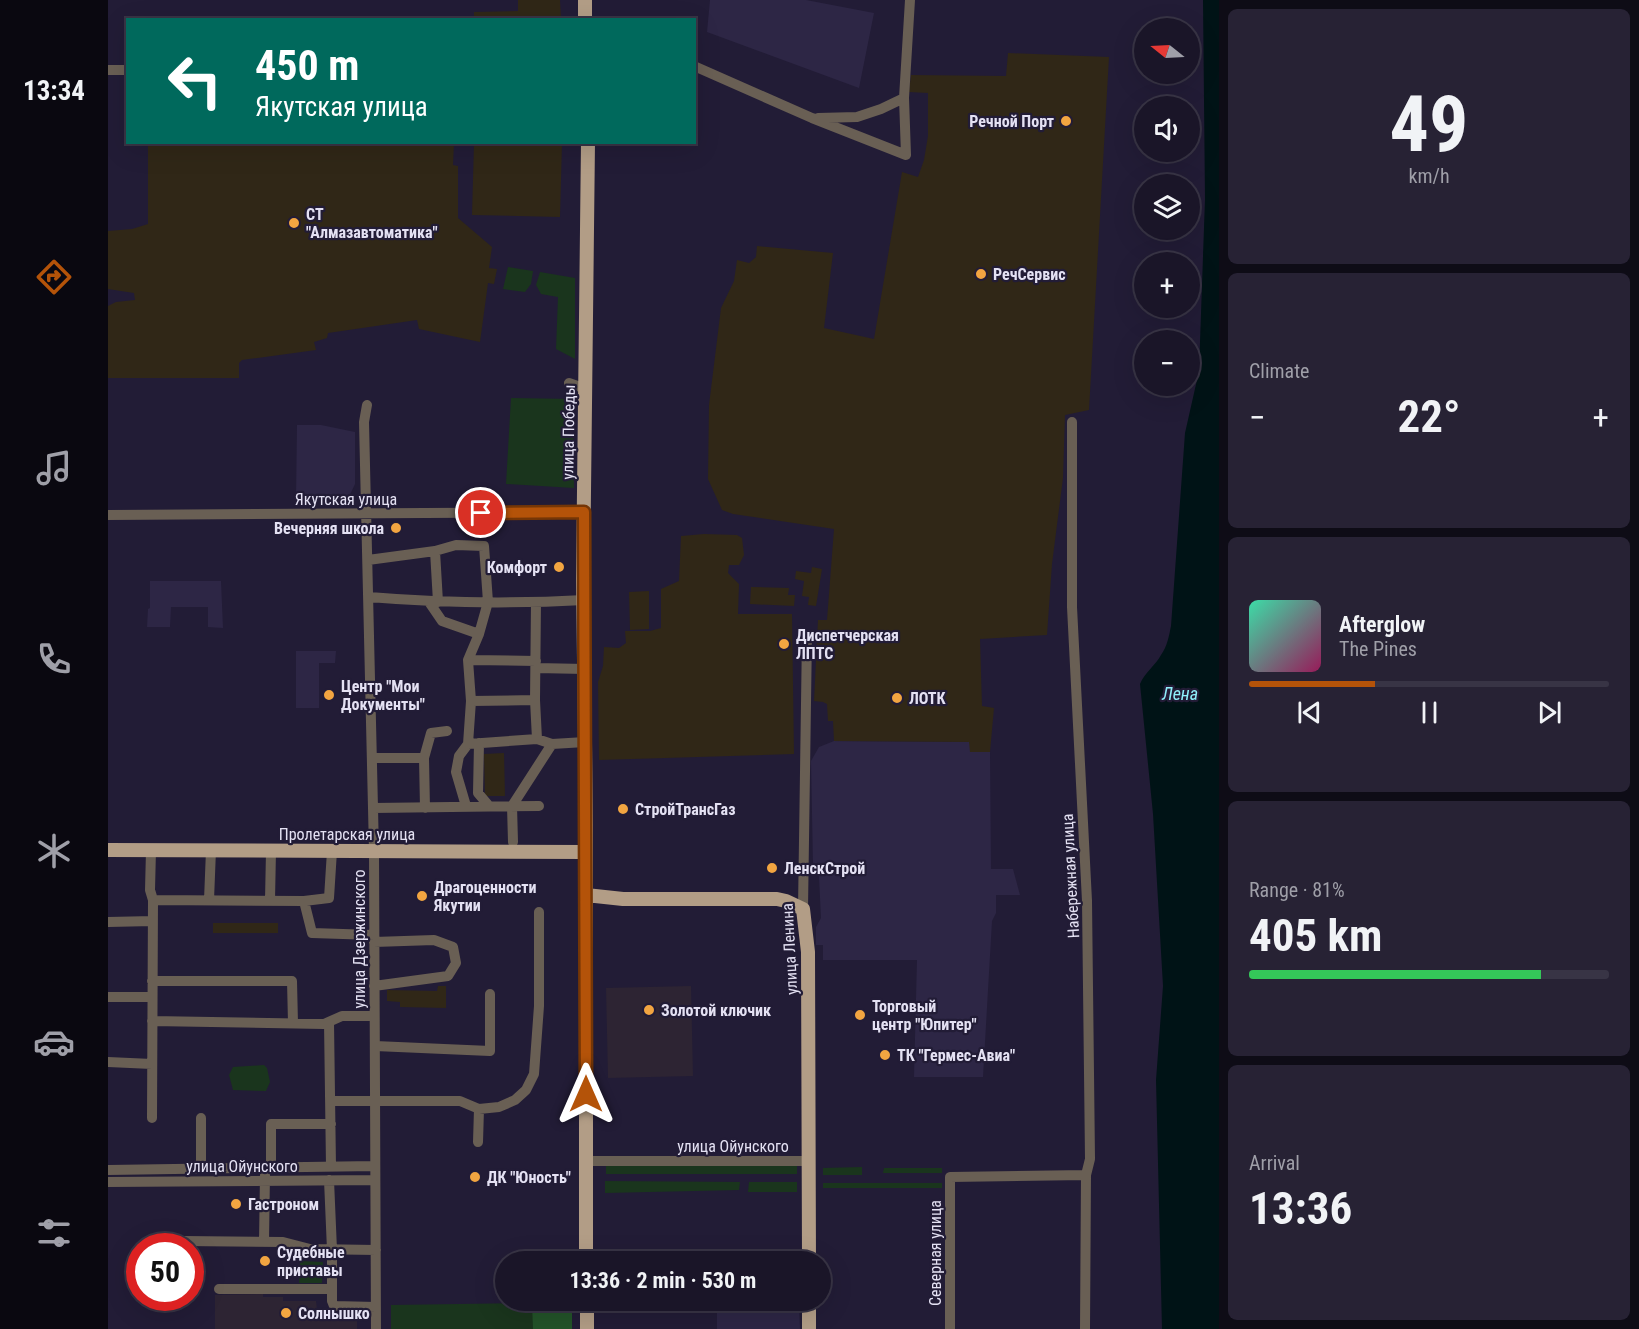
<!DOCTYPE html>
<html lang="en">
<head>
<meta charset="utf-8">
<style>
  body { margin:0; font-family:"Roboto Condensed",sans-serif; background:#272234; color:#f1f3f6; height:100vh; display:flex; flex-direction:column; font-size:22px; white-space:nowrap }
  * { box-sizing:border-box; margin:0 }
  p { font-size:20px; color:#9f9fa8 }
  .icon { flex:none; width:33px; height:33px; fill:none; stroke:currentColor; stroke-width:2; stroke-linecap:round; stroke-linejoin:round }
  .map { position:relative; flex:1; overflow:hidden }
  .sheet { display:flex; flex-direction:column; gap:9px; padding:9px; background:#0e0c16; width:420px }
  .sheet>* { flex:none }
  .hud { position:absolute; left:18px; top:18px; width:570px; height:126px; border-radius:0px; box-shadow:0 6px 24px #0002,0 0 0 2px #383445; background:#00695c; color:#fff; overflow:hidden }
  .needle { width:39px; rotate:288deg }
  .fabs { position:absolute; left:1026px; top:18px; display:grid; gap:12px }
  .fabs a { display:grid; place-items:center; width:66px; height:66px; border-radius:50%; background:#1a1528; box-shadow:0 6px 24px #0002,0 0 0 2px #383445; font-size:30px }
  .speed { position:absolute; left:18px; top:1233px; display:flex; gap:12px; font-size:30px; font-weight:700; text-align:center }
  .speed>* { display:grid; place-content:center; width:78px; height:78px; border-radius:50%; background:#1a1528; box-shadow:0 6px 24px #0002,0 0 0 2px #383445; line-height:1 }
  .speed .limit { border:9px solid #d22; background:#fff; color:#111 }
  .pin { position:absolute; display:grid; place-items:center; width:51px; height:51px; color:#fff; margin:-26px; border:3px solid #fff; border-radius:50%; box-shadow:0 2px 6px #0007 }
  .me { position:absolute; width:66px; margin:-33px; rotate:0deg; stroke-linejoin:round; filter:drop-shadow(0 0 4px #0008) }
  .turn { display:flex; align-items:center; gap:21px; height:126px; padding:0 30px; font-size:27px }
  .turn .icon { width:78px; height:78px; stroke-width:2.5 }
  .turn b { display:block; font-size:42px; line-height:51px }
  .big { font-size:45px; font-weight:700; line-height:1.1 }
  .sheet .tile { flex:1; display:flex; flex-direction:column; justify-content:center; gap:9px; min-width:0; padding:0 21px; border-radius:9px; background:#272234 }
  .sheet .dial { align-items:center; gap:0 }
  .dial b { font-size:78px; line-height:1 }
  .song { display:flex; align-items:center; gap:18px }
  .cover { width:72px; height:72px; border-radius:9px; background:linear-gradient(135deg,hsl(160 70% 55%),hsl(330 70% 35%)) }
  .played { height:6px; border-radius:3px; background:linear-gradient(90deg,#b45309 35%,#383445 35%) }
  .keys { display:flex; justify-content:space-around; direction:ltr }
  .heat { display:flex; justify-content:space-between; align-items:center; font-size:33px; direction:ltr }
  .charge { height:9px; border-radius:4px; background:linear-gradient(90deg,#34c759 81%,#383445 0) }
  .trip { position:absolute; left:387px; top:1251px; width:336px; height:60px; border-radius:30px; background:#1a1528; box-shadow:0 6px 24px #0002,0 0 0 2px #383445; font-weight:700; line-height:60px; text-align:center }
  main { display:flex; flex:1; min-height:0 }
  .dock { display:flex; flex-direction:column; width:108px; justify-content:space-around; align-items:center; background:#0a0810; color:#9f9fa8 }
  .dock .icon { width:42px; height:42px }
  .dock .on { color:#b45309 }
  .dock b { font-size:27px; color:#f1f3f6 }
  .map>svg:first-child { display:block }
  .built { fill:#2d2645 }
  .industrial { fill:#302717 }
  .education { fill:#2d2433 }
  .green { fill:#1a351d }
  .forest { fill:#235329 }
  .water { fill:#001316 }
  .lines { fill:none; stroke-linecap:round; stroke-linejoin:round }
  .minor { stroke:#695f54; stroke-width:10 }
  .major { stroke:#b29d86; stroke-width:14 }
  .route-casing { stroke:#753606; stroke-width:15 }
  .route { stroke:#b45309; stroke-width:10 }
  .poi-dot { fill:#f2a541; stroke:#221c36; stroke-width:2 }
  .labels { text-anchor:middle; stroke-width:4.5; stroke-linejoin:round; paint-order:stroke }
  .poi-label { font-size:16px; font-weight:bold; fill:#e4e1f3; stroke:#221c36; text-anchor:start }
  .street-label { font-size:16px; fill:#e4e1f3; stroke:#221c36 }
  .water-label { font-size:18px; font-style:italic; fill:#8feffa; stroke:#221c36 }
</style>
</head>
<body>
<main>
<nav class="dock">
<b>13:34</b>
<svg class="icon on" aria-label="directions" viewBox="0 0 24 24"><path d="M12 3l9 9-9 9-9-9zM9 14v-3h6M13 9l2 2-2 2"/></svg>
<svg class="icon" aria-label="music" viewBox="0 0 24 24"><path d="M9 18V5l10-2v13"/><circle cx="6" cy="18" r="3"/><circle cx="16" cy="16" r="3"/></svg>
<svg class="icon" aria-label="phone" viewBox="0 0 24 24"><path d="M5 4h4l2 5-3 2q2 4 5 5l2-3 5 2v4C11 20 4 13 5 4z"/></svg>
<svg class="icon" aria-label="climate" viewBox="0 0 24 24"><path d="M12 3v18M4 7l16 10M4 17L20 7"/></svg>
<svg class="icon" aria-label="car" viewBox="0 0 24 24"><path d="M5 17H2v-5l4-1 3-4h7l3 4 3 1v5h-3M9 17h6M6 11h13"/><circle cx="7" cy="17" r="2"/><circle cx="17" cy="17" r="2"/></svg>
<svg class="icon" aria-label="filters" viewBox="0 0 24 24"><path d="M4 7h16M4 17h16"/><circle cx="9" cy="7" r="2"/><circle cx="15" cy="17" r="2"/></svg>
</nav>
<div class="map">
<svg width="1111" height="1329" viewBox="0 0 1111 1329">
  <rect width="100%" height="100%" fill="#221c36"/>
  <path class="built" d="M602 0H698L766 13 751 88 599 32Z
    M189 425H213L247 432V484L239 501 188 499Z
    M42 581H113L115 628 100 627V607H63L62 627H39L40 609 42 608Z
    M188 651H228L227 663H211V708H188Z
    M726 741 862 742V752H882L883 869H905L912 895H888V913L884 921 875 1077H806L809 960H715V945H708V927L713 918 711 877 710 868 705 866 703 761 711 747Z
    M691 1305 692 1329H609V1306Z"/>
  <path class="industrial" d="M410 0H452L453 19H366V12L410 11Z
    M900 53 1001 57 981 410 957 415 955 478 944 564 939 635 872 639 874 706 886 708 882 752H862L861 742 726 741 725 721H720L719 704 715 702 706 701 710 620H719L726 529 625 514 614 510 600 479 601 405 613 308 626 281 629 260 641 263 648 257 649 246 725 253 716 328 766 339 794 172 810 177 816 160 820 136V93L801 92 803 75 898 76Z
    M54 143H346L345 165 350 166V218L384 247 381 268 389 269 386 284 380 283 372 342 311 329 309 320 220 333 219 338 206 342 208 350 134 360 131 363V378H0V306L8 302 27 300 26 293 0 289V231L24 229 40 224V146Z
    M366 143H454L452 217 364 215Z
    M596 534 629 535 634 538 636 555 631 565H621L620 573 631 584 630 614H684L686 754 491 760 490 682 495 666 496 647 511 648 518 643 517 631H542L553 628V589L571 581 573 536Z
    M704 567 714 569 708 606 700 605 701 597 694 596 696 581 687 579 688 571 703 573Z
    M643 587 681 588 680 595H687L686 606 642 604Z
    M541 591V629L522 630 521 592Z
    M396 753 397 796H377L376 754Z
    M105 923H170V933H105Z
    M330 986H338V1008L292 1007V1002L279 1001V990L329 991Z"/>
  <path class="education" d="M583 986 585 1076 500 1078 498 988Z
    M155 1294V1297H175V1301H208L209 1309 249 1310V1329H107V1295Z"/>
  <path class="green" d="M400 267 425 271 423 284 417 292 395 289Z
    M432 272 467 278V359L448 349 450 297 433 294 428 285Z
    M403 398 465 399 466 488 398 484Z
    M156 1065 159 1068 162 1082 158 1091 125 1090 121 1075 125 1067Z
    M498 1163 689 1164V1174H498Z
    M754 1167V1175H715V1168Z
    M776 1168H834V1173H775Z
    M497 1181 632 1182 631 1190 497 1193Z
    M641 1182H689V1192H640Z
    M715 1183H834V1188H715Z
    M89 1247 90 1282H83V1247Z
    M23 1257H31V1283H22Z
    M192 1261 215 1262 214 1283H191Z
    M425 1303V1329H283V1305Z"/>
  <path class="forest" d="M426 1301H464V1329H425L424 1303Z"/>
  <path class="water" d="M1095 0H1111V1329H1054L1048 1080 1055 986 1045 814 1032 684C1037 672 1047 666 1053 655 1059 647 1061 636 1063 626L1077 433 1091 371 1097 199Z"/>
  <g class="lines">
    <path class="minor" d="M586 66 704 118 798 155 796 98 802 0
      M0 70H20
      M710 118 749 117 773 109 796 98
      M461 383 478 389
      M259 405 256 422 266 851 268 1329
      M964 422V607L979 901 982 1159 978 1175 977 1329
      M0 515 476 512
      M327 551 330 602
      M260 560 327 551 348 545 376 546 380 602 371 634 360 660 363 701 360 744 351 756 348 772 358 806
      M261 597C332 603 404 604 476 600
      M321 602 334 621 371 634
      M428 602 427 700 429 739
      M360 660 428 661
      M428 668 477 669
      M363 701 427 700
      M371 743 370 793 381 806
      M360 744 429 739 444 744 477 742
      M264 758H316
      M265 808 431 806
      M317 808 316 758 323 733 339 731
      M405 842 404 806 444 744
      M43 850 42 890 45 900 44 1118
      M45 900 196 901 221 898 224 851
      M101 900 103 850
      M162 900 163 851
      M196 901 204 933 266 935
      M695 909 699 635
      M0 922 45 921
      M266 942 326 940 345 947 348 963 340 976 266 986
      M44 981H184L185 1023
      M0 997H44
      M44 1021 216 1024 234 1016H266
      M221 1022 223 1167
      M267 1046 382 1051V994
      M0 1062 44 1064
      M222 1101H352L371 1109 370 1142
      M371 1109 391 1107 407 1100 418 1090 426 1074 431 1006V912
      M93 1118V1169
      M478 1161H700
      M163 1168V1124H223
      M0 1170 267 1166
      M221 1180 224 1250V1301L226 1306 268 1307
      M0 1182 267 1180
      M75 1241 175 1242 202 1249 268 1250
      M156 1242 157 1174
      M111 1289H224
      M842 1329V1177L978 1175"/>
    <path class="major" d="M477 0V20
      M0 850 478 852
      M478 895 515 899H669L678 901 695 909 700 952 701 1262
      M478 1262V824L475 579 480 142
      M479 1300V1329
      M701 1300V1329"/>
  </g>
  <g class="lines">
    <g class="route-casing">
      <path id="route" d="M373 513 476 512 478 1094"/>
    </g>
    <use href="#route" class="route"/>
  </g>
  <g class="poi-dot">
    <circle cx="958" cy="121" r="6"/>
    <circle cx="186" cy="223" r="6"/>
    <circle cx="873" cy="274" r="6"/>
    <circle cx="288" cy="528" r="6"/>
    <circle cx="451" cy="567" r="6"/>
    <circle cx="676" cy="644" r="6"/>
    <circle cx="221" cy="695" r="6"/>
    <circle cx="789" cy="698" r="6"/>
    <circle cx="515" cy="809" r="6"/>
    <circle cx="664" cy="868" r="6"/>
    <circle cx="314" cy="896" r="6"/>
    <circle cx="541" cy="1010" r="6"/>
    <circle cx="752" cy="1015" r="6"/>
    <circle cx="777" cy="1055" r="6"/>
    <circle cx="367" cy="1177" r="6"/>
    <circle cx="128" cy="1204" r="6"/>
    <circle cx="157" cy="1261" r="6"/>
    <circle cx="178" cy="1313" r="6"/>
  </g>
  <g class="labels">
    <g class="poi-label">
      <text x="946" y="127" text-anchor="end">Речной Порт</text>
      <text x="198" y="220">СТ<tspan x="198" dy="18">"Алмазавтоматика"</tspan></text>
      <text x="885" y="280">РечСервис</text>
      <text x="276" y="534" text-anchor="end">Вечерняя школа</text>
      <text x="439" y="573" text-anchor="end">Комфорт</text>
      <text x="688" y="641">Диспетчерская<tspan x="688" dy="18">ЛПТС</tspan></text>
      <text x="233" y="692">Центр "Мои<tspan x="233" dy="18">Документы"</tspan></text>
      <text x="801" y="704">ЛОТК</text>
      <text x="527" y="815">СтройТрансГаз</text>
      <text x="676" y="874">ЛенскСтрой</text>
      <text x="326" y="893">Драгоценности<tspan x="326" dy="18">Якутии</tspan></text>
      <text x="764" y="1012">Торговый<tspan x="764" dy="18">центр "Юпитер"</tspan></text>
      <text x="553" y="1016">Золотой ключик</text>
      <text x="789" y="1061">ТК "Гермес-Авиа"</text>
      <text x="379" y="1183">ДК "Юность"</text>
      <text x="140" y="1210">Гастроном</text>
      <text x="169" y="1258">Судебные<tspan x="169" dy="18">приставы</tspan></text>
      <text x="190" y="1319">Солнышко</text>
    </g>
    <g class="street-label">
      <text transform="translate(460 432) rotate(-89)" y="6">улица Победы</text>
      <text x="238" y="505">Якутская улица</text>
      <text x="239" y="840">Пролетарская улица</text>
      <text transform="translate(962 876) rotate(-93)" y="6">Набережная улица</text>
      <text transform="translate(251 939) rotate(-90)" y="6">улица Дзержинского</text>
      <text transform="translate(681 949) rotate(-93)" y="6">улица Ленина</text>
      <text x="625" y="1152">улица Ойунского</text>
      <text x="134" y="1172">улица Ойунского</text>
      <text transform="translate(827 1253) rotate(-90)" y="6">Северная улица</text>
    </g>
    <g class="water-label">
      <text x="1072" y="700">Лена</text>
    </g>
  </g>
</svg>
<div class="fabs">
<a><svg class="needle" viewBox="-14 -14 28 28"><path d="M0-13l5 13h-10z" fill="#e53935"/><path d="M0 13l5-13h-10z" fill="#9f9fa8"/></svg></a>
<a><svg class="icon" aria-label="sound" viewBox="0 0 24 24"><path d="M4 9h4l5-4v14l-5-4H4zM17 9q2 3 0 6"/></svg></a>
<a><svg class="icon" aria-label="layers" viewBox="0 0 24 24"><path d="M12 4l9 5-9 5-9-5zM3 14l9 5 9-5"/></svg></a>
<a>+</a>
<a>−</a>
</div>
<div class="speed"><div class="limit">50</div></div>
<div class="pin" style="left:373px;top:513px;background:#d93025"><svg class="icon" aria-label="arrive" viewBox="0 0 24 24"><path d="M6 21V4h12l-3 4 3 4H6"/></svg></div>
<svg class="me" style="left:478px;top:1094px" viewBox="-20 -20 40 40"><path d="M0-17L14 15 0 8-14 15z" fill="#b45309" stroke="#fff" stroke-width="4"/></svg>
<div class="trip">13:36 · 2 min · 530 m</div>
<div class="hud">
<div class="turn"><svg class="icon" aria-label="left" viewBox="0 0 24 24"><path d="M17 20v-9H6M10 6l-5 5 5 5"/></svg><div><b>450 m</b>Якутская улица</div></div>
</div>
</div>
<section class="sheet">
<div class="tile dial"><b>49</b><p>km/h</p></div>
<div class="tile"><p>Climate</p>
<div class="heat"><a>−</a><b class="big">22°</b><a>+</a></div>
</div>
<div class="tile">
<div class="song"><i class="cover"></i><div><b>Afterglow</b><p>The Pines</p></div></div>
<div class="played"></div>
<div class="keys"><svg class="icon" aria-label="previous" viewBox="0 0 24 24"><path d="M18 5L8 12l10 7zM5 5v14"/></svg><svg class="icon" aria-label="pause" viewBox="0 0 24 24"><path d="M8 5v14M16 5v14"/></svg><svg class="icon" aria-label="next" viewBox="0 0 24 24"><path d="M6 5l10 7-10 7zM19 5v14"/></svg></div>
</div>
<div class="tile"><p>Range · 81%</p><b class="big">405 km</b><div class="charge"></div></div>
<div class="tile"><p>Arrival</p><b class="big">13:36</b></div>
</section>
</main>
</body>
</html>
